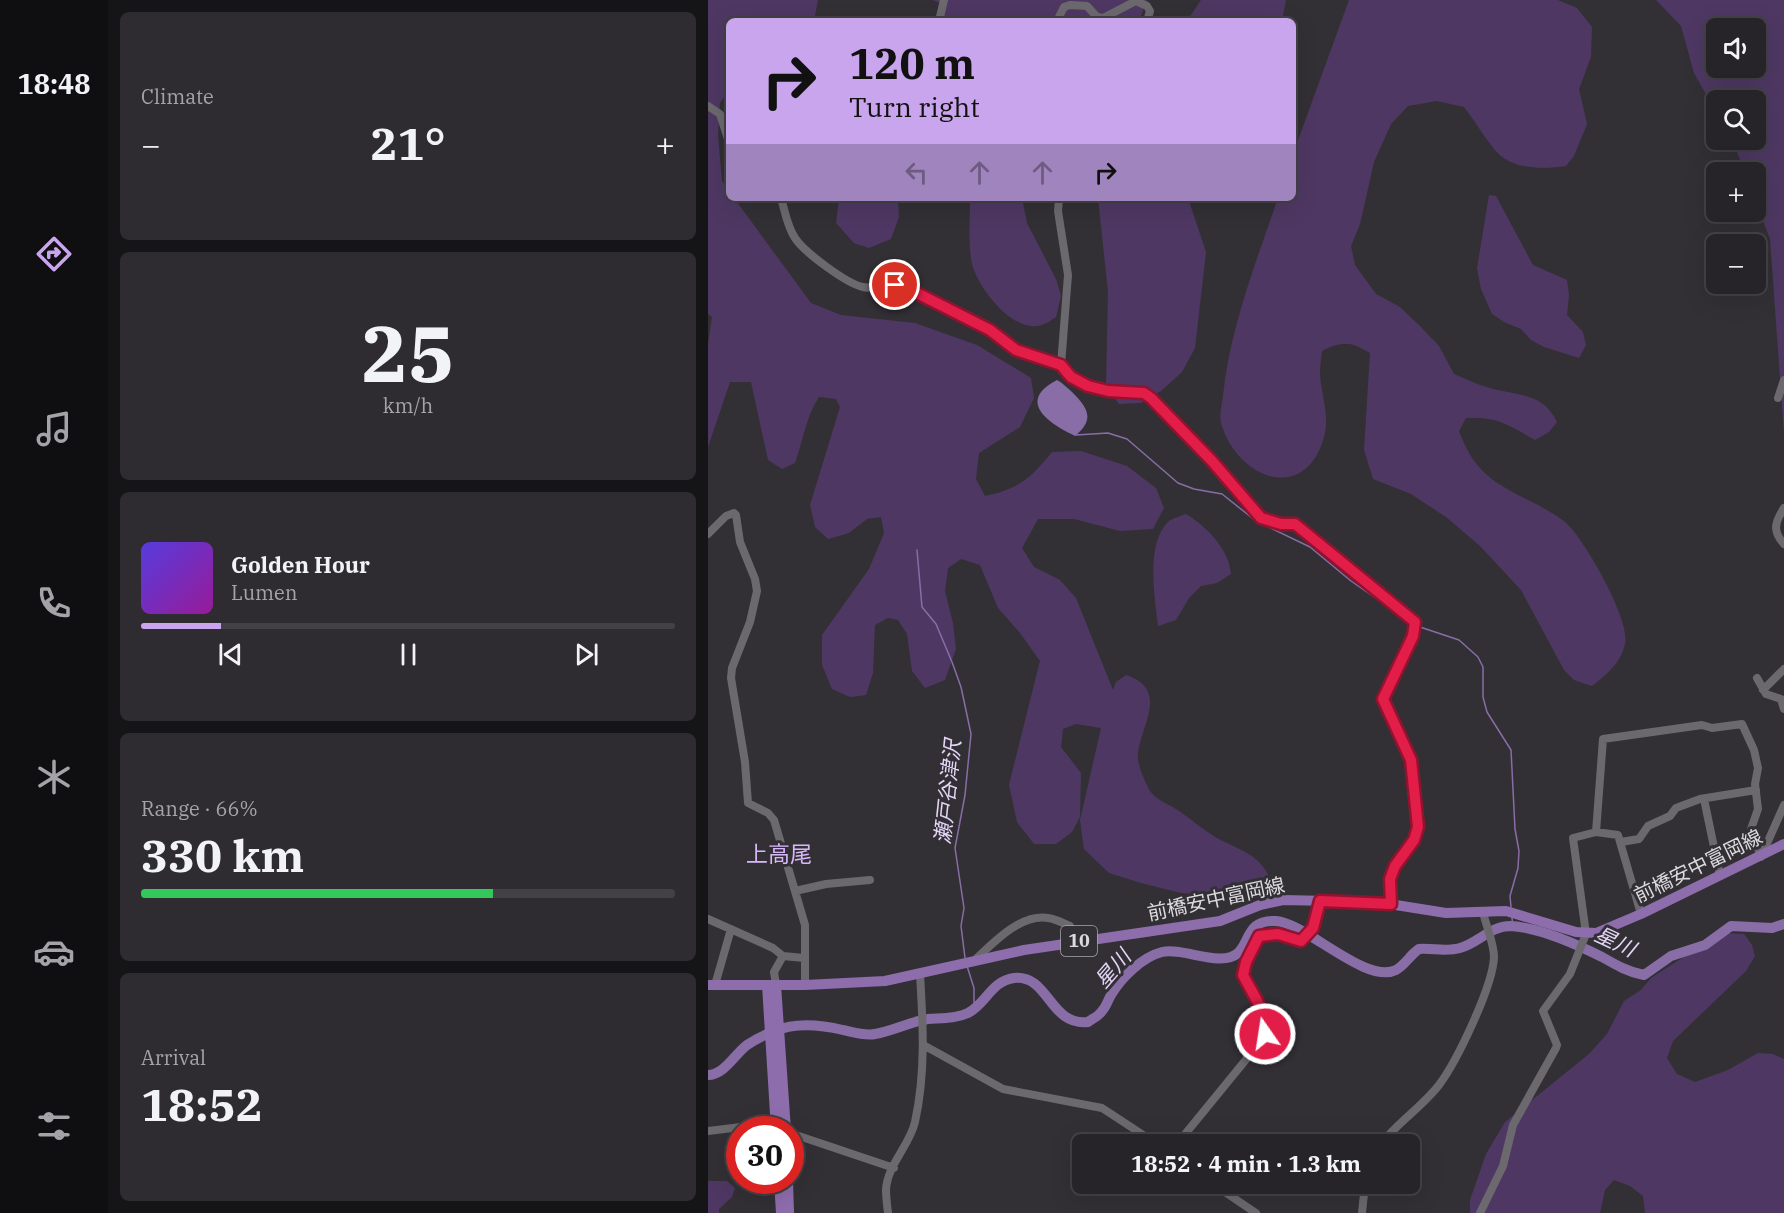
<!DOCTYPE html>
<html lang="en">
<head>
<meta charset="utf-8">
<style>
  body { margin:0; font-family:"IBM Plex Serif","Noto Sans JP",serif; background:#2e2c30; color:#f1f3f6; height:100vh; display:flex; flex-direction:column; font-size:22px; white-space:nowrap }
  * { box-sizing:border-box; margin:0 }
  p { font-size:20px; color:#a4a4a8 }
  .icon { flex:none; width:33px; height:33px; fill:none; stroke:currentColor; stroke-width:2; stroke-linecap:round; stroke-linejoin:round }
  .map { position:relative; flex:1; overflow:hidden }
  .details { display:flex; flex-direction:column; gap:12px; padding:12px; background:#151416; width:600px }
  .details>* { flex:none }
  .hud { position:absolute; left:18px; top:18px; width:570px; height:183px; border-radius:9px; box-shadow:0 6px 24px #0002,0 0 0 2px #424145; background:#c9a5ee; color:#111; overflow:hidden }
  .controls { position:absolute; left:998px; top:18px; display:grid; gap:12px }
  .controls a { display:grid; place-items:center; width:60px; height:60px; border-radius:9px; background:#262428; box-shadow:0 6px 24px #0002,0 0 0 2px #424145; font-size:30px }
  .speed { position:absolute; left:18px; top:1116px; display:flex; gap:12px; font-size:30px; font-weight:700; text-align:center }
  .speed>* { display:grid; place-content:center; width:78px; height:78px; border-radius:50%; background:#262428; box-shadow:0 6px 24px #0002,0 0 0 2px #424145; line-height:1 }
  .speed .limit { border:9px solid #d22; background:#fff; color:#111 }
  .pin { position:absolute; display:grid; place-items:center; width:51px; height:51px; color:#fff; margin:-26px; border:3px solid #fff; border-radius:50%; box-shadow:0 2px 6px #0007 }
  .me { position:absolute; width:66px; margin:-33px; rotate:347deg; stroke-linejoin:round; filter:drop-shadow(0 0 4px #0008) }
  .turn { display:flex; align-items:center; gap:21px; height:126px; padding:0 24px; font-size:27px }
  .turn .icon { width:78px; height:78px; stroke-width:2.5 }
  .turn b { display:block; font-size:42px; line-height:51px }
  .lanes { display:flex; align-items:center; height:57px; padding:0 24px; background:#0003; justify-content:center; gap:30px; direction:ltr }
  .lanes .off { opacity:.35 }
  .big { font-size:45px; font-weight:700; line-height:1.1 }
  .details .tile { flex:1; display:flex; flex-direction:column; justify-content:center; gap:9px; min-width:0; padding:0 21px; border-radius:9px; background:#2e2c30 }
  .details .dial { align-items:center; gap:0 }
  .dial b { font-size:78px; line-height:1 }
  .song { display:flex; align-items:center; gap:18px }
  .cover { width:72px; height:72px; border-radius:9px; background:linear-gradient(135deg,hsl(250 70% 55%),hsl(300 70% 35%)) }
  .played { height:6px; border-radius:3px; background:linear-gradient(90deg,#c9a5ee 15%,#424145 15%) }
  .keys { display:flex; justify-content:space-around; direction:ltr }
  .heat { display:flex; justify-content:space-between; align-items:center; font-size:33px; direction:ltr }
  .charge { height:9px; border-radius:4px; background:linear-gradient(90deg,#34c759 66%,#424145 0) }
  .trip { position:absolute; left:364px; top:1134px; width:348px; height:60px; border-radius:9px; background:#262428; box-shadow:0 6px 24px #0002,0 0 0 2px #424145; font-weight:700; line-height:60px; text-align:center }
  main { display:flex; flex:1; min-height:0 }
  .tab-bar { display:flex; flex-direction:column; width:108px; justify-content:space-around; align-items:center; background:#0f0e10; color:#a4a4a8 }
  .tab-bar .icon { width:42px; height:42px }
  .tab-bar .selected { color:#c9a5ee }
  .tab-bar b { font-size:27px; color:#f1f3f6 }
  .map>svg:first-child { display:block }
  .green { fill:#4e3863; fill-rule:evenodd }
  .water { fill:#896da6 }
  .lines { fill:none; stroke-linecap:round; stroke-linejoin:round }
  .stream { stroke:#896da6; stroke-width:1.5 }
  .river { stroke:#896da6; stroke-width:10 }
  .minor { stroke:#6b696e; stroke-width:8 }
  .major { stroke:#8e6dad; stroke-width:10 }
  .route-casing { stroke:#92132f; stroke-width:15 }
  .route { stroke:#e11d48; stroke-width:10 }
  .labels { text-anchor:middle; stroke-width:6; stroke-linejoin:round; paint-order:stroke }
  .shield { fill:#323035; stroke:#a9a7ab; stroke-width:1.5 }
  .shield-label { font-size:18px; font-weight:bold; fill:#dcdadd }
  .street-label { font-size:20px; fill:#dcdadd; stroke:#323035 }
  .water-label { font-size:21px; font-style:italic; fill:#e5d5f7; stroke:#323035 }
  .quarter-label { font-size:22px; fill:#d7b6fa; stroke:#323035 }
</style>
</head>
<body>
<main>
<nav class="tab-bar">
<b>18:48</b>
<svg class="icon selected" aria-label="directions" viewBox="0 0 24 24"><path d="M12 3l9 9-9 9-9-9zM9 14v-3h6M13 9l2 2-2 2"/></svg>
<svg class="icon" aria-label="music" viewBox="0 0 24 24"><path d="M9 18V5l10-2v13"/><circle cx="6" cy="18" r="3"/><circle cx="16" cy="16" r="3"/></svg>
<svg class="icon" aria-label="phone" viewBox="0 0 24 24"><path d="M5 4h4l2 5-3 2q2 4 5 5l2-3 5 2v4C11 20 4 13 5 4z"/></svg>
<svg class="icon" aria-label="climate" viewBox="0 0 24 24"><path d="M12 3v18M4 7l16 10M4 17L20 7"/></svg>
<svg class="icon" aria-label="car" viewBox="0 0 24 24"><path d="M5 17H2v-5l4-1 3-4h7l3 4 3 1v5h-3M9 17h6M6 11h13"/><circle cx="7" cy="17" r="2"/><circle cx="17" cy="17" r="2"/></svg>
<svg class="icon" aria-label="filters" viewBox="0 0 24 24"><path d="M4 7h16M4 17h16"/><circle cx="9" cy="7" r="2"/><circle cx="15" cy="17" r="2"/></svg>
</nav>
<section class="details">
<div class="tile"><p>Climate</p>
<div class="heat"><a>−</a><b class="big">21°</b><a>+</a></div>
</div>
<div class="tile dial"><b>25</b><p>km/h</p></div>
<div class="tile">
<div class="song"><i class="cover"></i><div><b>Golden Hour</b><p>Lumen</p></div></div>
<div class="played"></div>
<div class="keys"><svg class="icon" aria-label="previous" viewBox="0 0 24 24"><path d="M18 5L8 12l10 7zM5 5v14"/></svg><svg class="icon" aria-label="pause" viewBox="0 0 24 24"><path d="M8 5v14M16 5v14"/></svg><svg class="icon" aria-label="next" viewBox="0 0 24 24"><path d="M6 5l10 7-10 7zM19 5v14"/></svg></div>
</div>
<div class="tile"><p>Range · 66%</p><b class="big">330 km</b><div class="charge"></div></div>
<div class="tile"><p>Arrival</p><b class="big">18:52</b></div>
</section>
<div class="map">
<svg width="1076" height="1213" viewBox="0 0 1076 1213">
  <rect width="100%" height="100%" fill="#323035"/>
  <path class="green" d="M0 0H110L106 21H21V90L12 103 10 136 14 181 21 191V198H26L103 303 133 315 207 323 269 345 323 378 326 398 312 427 271 453 268 479 277 496C311 489 323 478 344 452L373 451 419 466 448 488 456 508 445 529 412 531 366 519H330L314 548 326 567 352 580 368 598 405 690 408 682 418 675C461 689 434 724 430 752 428 763 437 782 442 791 447 799 460 804 468 809 482 818 495 830 509 838 531 850 552 854 562 879L554 891 510 896 473 893 433 883 401 873 376 849 372 820 393 728 368 724 355 729 353 747 373 773 372 817 364 832 348 844H326L309 822 301 785 332 661 312 633 290 608 272 565 253 559 240 568 237 591 245 623 248 649 237 680 217 688 204 671 199 634 190 620 180 618 167 625 165 673 158 695 142 697 124 689 114 665V635L161 569 176 533 173 517 159 519 141 533 120 539 107 527 102 505 132 407 128 399 111 397C98 416 95 441 87 463L74 469 60 460 43 382H22L0 447V344L4 317 0 314Z
    M225 0H439L431 21H234L236 5Z
    M493 0H578L574 21H479Z
    M641 0H850L869 8 884 27 883 57 871 89 879 124 866 156 858 166C837 169 811 170 793 156 782 147 766 119 756 107L729 101 700 106 683 124 666 162 652 224 643 246 647 265 668 294 692 307 712 326 731 346 746 374C760 380 775 387 790 390 816 396 836 395 849 422L841 432 827 440C801 425 788 416 758 418L751 431C768 477 791 485 832 506 841 512 855 518 862 527 879 545 923 621 917 644 913 663 898 675 884 686L866 680 856 670 813 590 772 546 738 517 703 494 665 479 656 450 662 353C642 341 634 341 614 351 613 359 612 367 612 374 613 393 621 414 617 433 600 505 530 481 513 423 511 415 514 404 515 396 522 327 548 263 570 198H585V154Z
    M948 0H1076V434L1062 239 1047 200V172H1037L1024 140H1047V100H1008V112L986 73 973 26ZM1008 28H1047V68H1008Z
    M781 195 788 196 825 265 859 280 861 295 859 315 875 332 878 345 871 358 836 347 823 340 813 329 796 322 784 314 773 289 769 268Z
    M131 198H190L191 217 183 239 161 248 146 243 128 223Z
    M262 198H319L315 203 319 223 348 279 353 296 348 317C344 319 340 323 336 324 307 337 270 288 264 264 260 245 262 217 262 198Z
    M390 198H480L498 252 487 348 474 372 453 391 433 403 411 404 398 386 400 292Z
    M478 514C499 527 521 549 523 574L509 583 493 586 481 598 468 620 450 626C447 599 437 543 461 521 465 518 473 516 478 514Z
    M1013 933 1036 934 1044 945 1047 956 1038 971 965 1041 959 1058 969 1074 987 1082 1020 1070 1050 1053 1065 1054 1076 1059V1213H937L935 1196 922 1186 906 1180 897 1190 892 1213H762V1200L778 1154 797 1122 881 1054 899 1034 916 1001 933 990 943 978Z
    M0 1181H19L27 1188 24 1197 11 1209V1213H0Z"/>
  <path class="water" d="M349 380C355 383 359 388 364 392 379 407 388 419 367 436 342 424 307 402 349 380Z"/>
  <g class="lines">
    <path class="stream" d="M368 435 400 433 419 439 470 483 486 489 514 494 548 521 602 547 643 581 705 624
      M209 550 214 607 228 624 244 662 253 687 263 734 257 795 247 848 256 908 253 926 257 958
      M712 627 751 640 770 657 775 667V697L779 712 803 750 807 829 811 851 810 868 802 896 803 907
      M804 918 805 927
      M259 966 266 988V1010"/>
    <path class="river" d="M0 1075C16 1075 27 1054 39 1045 48 1039 58 1034 67 1031 88 1022 114 1025 135 1030 145 1032 156 1036 167 1034 185 1031 201 1022 220 1019 233 1018 247 1019 260 1013 278 1004 283 981 306 978 341 974 341 1026 380 1022 384 1019 391 1016 394 1011 398 1007 400 1000 403 995 413 978 434 957 454 952 475 947 513 968 530 953 542 942 539 919 568 921 598 923 658 985 688 970 697 965 702 955 711 949 725 948 738 952 752 948 770 943 783 926 802 926 830 927 870 945 894 957 908 965 920 972 936 975L963 956 997 945 1023 926 1064 928 1076 924"/>
    <path class="minor" d="M231 21 236 0
      M349 21 356 7 362 5 379 6 389 17 395 18 428 1 439 6 442 11 439 21
      M0 106 12 114 21 142
      M73 198C77 211 79 226 87 238 96 252 139 284 155 287 168 290 183 285 197 287L282 330 308 349 344 360 353 365 363 377 380 386 400 391 436 393 443 398 504 461 553 518 573 523H587L705 618 708 624 707 630 675 699 703 760 710 827 706 840 687 865 682 879 683 904
      M351 198 350 211 360 275 353 365
      M1070 398 1076 380
      M1076 508C1067 522 1064 531 1076 544
      M0 534 18 516 26 513 28 515 32 542 47 579 49 591 42 622 24 668 23 678 37 762 40 803 60 813 66 820 97 925V985
      M1049 678 1058 694 1073 699 1076 709
      M1055 690 1076 669
      M996 799 1012 876
      M888 832 895 739 994 725 1004 728 1034 724 1046 750 1050 768 1047 784 1050 809 1043 829 1053 857 1076 805
      M913 842 931 839 940 826 962 816 968 808 992 799 1048 790
      M87 891 118 884 162 880
      M0 919 65 948 75 956 96 958
      M268 959C286 942 312 914 340 918 348 919 355 923 362 926L364 942
      M7 985 23 929
      M68 985 66 972 75 956
      M217 1046 295 1089 394 1108 449 1144
      M0 1131 41 1126 72 1130
      M82 1133 186 1168
      M469 1144 554 1040C563 1017 545 995 535 975L538 962 551 936 570 934 593 941 605 928 612 901
      M673 1144C690 1122 714 1107 731 1085 749 1061 785 986 786 957 786 943 778 926 775 912
      M505 1184 548 1213
      M180 1213C179 1205 178 1197 178 1190 179 1165 202 1145 207 1122 218 1072 215 1023 212 974
      M654 1213 657 1184
      M772 1213 795 1166 805 1125 848 1048 849 1045 835 1011 862 974 878 934 865 838 888 832 910 835 933 914"/>
    <path class="major" d="M0 985H97L177 981 316 950 512 921 552 905 575 900 669 902 738 913 798 911 868 932 888 933 933 914 1076 844
      M59 985 68 1130
      M68 985 78 1130
      M71 1180 73 1213
      M80 1180 81 1213"/>
  </g>
  <g class="lines">
    <g class="route-casing">
      <path id="route" d="M187 285 197 287 282 330 308 350 353 365 363 377 380 386 400 391 436 393 443 398 504 461 553 518 573 524H587L707 622 705 636 675 699 703 760 710 827 706 840 687 866 682 879 683 904 612 901 605 928 593 941 570 934 551 936 538 962 535 975C543 991 560 1014 557 1034"/>
    </g>
    <use href="#route" class="route"/>
  </g>
  <g class="labels">
    <rect class="shield" x="353" y="926" width="36" height="30" rx="4.5"/>
    <g class="shield-label">
      <text x="371" y="947">10</text>
    </g>
    <g class="street-label">
      <text transform="translate(990 866) rotate(-26)" y="7">前橋安中富岡線</text>
      <text transform="translate(508 899) rotate(-12)" y="7">前橋安中富岡線</text>
    </g>
    <g class="water-label">
      <text transform="translate(240 792) rotate(-84)" y="7">瀬戸谷津沢</text>
      <text transform="translate(907 942) rotate(25)" y="7">星川</text>
      <text transform="translate(405 969) rotate(-49)" y="7">星川</text>
    </g>
    <g class="quarter-label">
      <text x="71" y="862">上高尾</text>
    </g>
  </g>
</svg>
<div class="controls">
<a><svg class="icon" aria-label="sound" viewBox="0 0 24 24"><path d="M4 9h4l5-4v14l-5-4H4zM17 9q2 3 0 6"/></svg></a>
<a><svg class="icon" aria-label="search" viewBox="0 0 24 24"><circle cx="10" cy="10" r="6"/><path d="M15 15l6 6"/></svg></a>
<a>+</a>
<a>−</a>
</div>
<div class="speed"><div class="limit">30</div></div>
<div class="pin" style="left:187px;top:285px;background:#d93025"><svg class="icon" aria-label="arrive" viewBox="0 0 24 24"><path d="M6 21V4h12l-3 4 3 4H6"/></svg></div>
<svg class="me" style="left:557px;top:1034px" viewBox="-20 -20 40 40"><circle r="17" fill="#e11d48" stroke="#fff" stroke-width="3"/><path d="M0-11L8 9 0 5-8 9z" fill="#fff"/></svg>
<div class="trip">18:52 · 4 min · 1.3 km</div>
<div class="hud">
<div class="turn"><svg class="icon" aria-label="right" viewBox="0 0 24 24"><path d="M7 20v-9h11M14 6l5 5-5 5"/></svg><div><b>120 m</b>Turn right</div></div>
<div class="lanes"><svg class="icon off" aria-label="left" viewBox="0 0 24 24"><path d="M17 20v-9H6M10 6l-5 5 5 5"/></svg><svg class="icon off" aria-label="ahead" viewBox="0 0 24 24"><path d="M12 20V5M6 11l6-6 6 6"/></svg><svg class="icon off" aria-label="ahead" viewBox="0 0 24 24"><path d="M12 20V5M6 11l6-6 6 6"/></svg><svg class="icon" aria-label="right" viewBox="0 0 24 24"><path d="M7 20v-9h11M14 6l5 5-5 5"/></svg></div>
</div>
</div>
</main>
</body>
</html>
